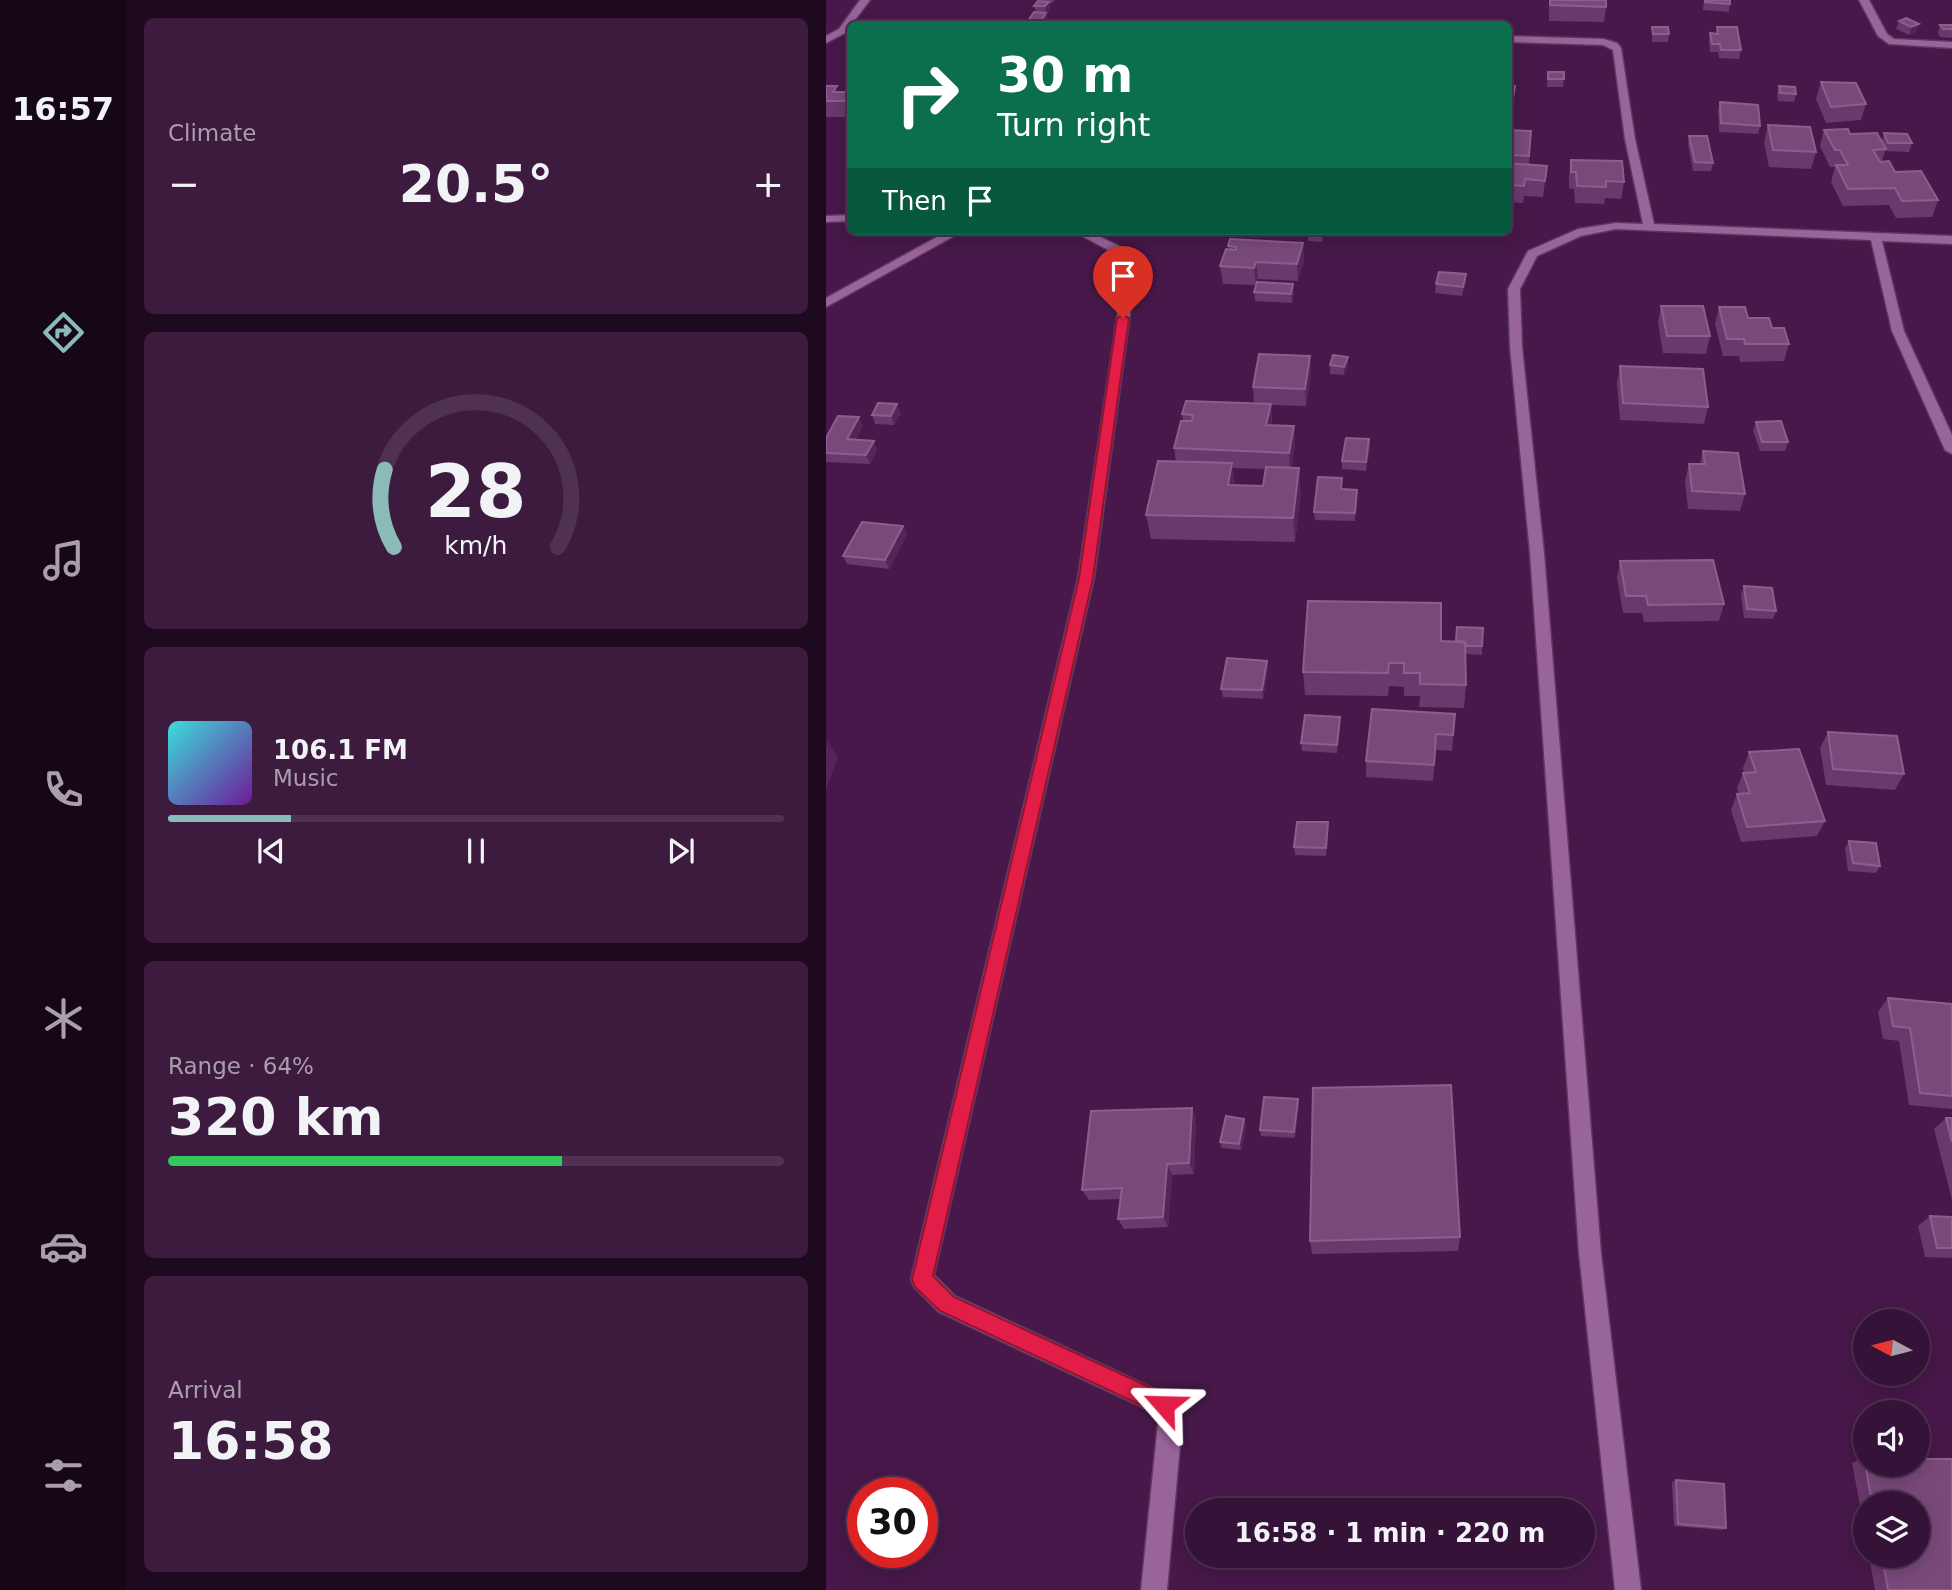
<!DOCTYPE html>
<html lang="en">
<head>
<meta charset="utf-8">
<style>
  body { margin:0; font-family:"DejaVu Sans",sans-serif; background:#3d1b3f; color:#f1f3f6; height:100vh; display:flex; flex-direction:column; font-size:26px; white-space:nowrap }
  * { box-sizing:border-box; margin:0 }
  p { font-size:23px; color:#aa9ead }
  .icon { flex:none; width:38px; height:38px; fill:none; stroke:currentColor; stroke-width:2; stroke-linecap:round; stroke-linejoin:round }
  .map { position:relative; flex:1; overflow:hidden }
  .drawer { display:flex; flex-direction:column; gap:18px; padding:18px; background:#1d0a1e; width:700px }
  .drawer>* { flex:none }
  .guide { position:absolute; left:21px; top:21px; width:665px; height:214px; border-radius:10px; box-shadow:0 4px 18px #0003,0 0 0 2px #4f3252; background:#0b6e4f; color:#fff; overflow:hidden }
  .needle { width:46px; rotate:277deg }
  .fabs { position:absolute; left:1027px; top:1309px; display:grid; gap:14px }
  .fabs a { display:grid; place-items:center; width:77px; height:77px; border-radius:50%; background:#351237; box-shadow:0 4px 18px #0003,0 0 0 2px #4f3252; font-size:35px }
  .speed { position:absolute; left:21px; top:1477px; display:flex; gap:14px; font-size:35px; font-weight:700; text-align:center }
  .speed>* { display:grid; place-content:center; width:91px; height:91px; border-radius:50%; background:#351237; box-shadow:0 4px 18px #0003,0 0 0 2px #4f3252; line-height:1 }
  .speed .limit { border:10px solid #d22; background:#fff; color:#111 }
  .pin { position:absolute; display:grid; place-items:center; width:60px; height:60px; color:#fff; margin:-72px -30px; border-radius:50% 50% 50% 0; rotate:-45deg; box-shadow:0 0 7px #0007 }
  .pin .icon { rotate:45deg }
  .me { position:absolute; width:77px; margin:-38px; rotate:295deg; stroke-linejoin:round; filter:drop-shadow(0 0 5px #0008) }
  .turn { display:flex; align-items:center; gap:24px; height:147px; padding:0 35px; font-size:32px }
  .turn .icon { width:91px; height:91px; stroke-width:2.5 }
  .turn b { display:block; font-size:49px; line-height:60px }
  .then { display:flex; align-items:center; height:66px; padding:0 35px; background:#0003; gap:14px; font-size:26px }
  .big { font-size:52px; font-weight:700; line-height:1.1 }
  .drawer .widget { flex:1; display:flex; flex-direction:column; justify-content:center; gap:10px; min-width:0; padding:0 24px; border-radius:10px; background:#3d1b3f }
  .drawer .dial { align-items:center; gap:0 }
  .dial svg { height:182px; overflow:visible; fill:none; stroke:#4f3252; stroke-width:7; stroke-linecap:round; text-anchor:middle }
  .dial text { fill:#f1f3f6; stroke:none }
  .song { display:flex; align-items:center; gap:21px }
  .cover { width:84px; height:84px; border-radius:10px; background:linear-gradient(135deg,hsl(180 70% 55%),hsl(280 70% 35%)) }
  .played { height:7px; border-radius:4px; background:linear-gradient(90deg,#8bbbb9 20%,#4f3252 20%) }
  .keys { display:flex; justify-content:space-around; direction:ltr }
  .heat { display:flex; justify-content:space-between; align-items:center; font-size:38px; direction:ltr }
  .charge { height:10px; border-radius:5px; background:linear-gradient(90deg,#34c759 64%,#4f3252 0) }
  .trip { position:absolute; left:359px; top:1498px; width:410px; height:70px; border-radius:35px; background:#351237; box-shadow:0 4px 18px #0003,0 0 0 2px #4f3252; font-weight:700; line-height:70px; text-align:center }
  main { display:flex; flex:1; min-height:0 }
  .dock { display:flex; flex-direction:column; width:126px; justify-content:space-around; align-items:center; background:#150716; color:#aa9ead }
  .dock .icon { width:49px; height:49px }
  .dock .current { color:#8bbbb9 }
  .dock b { font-size:32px; color:#f1f3f6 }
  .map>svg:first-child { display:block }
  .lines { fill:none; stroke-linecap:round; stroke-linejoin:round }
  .minor-casing { stroke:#5e3761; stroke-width:3 }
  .minor { fill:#99649a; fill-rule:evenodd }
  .wall { fill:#6a386c; fill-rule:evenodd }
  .shaded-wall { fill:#562458 }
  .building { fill:#79497a; stroke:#8c5e8d; stroke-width:2 }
  .route { fill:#e11d48; stroke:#92132f; stroke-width:2 }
</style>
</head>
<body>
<main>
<nav class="dock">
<b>16:57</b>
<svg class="icon current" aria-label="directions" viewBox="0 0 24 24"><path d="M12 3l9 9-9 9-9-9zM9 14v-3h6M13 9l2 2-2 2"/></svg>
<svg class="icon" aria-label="music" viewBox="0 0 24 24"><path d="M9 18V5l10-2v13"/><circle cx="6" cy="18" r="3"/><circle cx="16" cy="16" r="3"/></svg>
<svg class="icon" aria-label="phone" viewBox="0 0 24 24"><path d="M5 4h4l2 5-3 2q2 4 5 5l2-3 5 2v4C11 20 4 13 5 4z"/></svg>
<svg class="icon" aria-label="climate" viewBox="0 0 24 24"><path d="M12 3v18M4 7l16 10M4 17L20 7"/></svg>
<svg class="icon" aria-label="car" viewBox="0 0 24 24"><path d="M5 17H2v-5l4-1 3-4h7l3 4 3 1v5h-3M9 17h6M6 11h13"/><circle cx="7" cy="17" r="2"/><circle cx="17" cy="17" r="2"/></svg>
<svg class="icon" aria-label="filters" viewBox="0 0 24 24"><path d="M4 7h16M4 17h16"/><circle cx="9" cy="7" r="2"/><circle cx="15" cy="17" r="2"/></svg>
</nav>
<section class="drawer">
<div class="widget"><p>Climate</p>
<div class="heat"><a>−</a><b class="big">20.5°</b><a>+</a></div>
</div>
<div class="widget dial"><svg viewBox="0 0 100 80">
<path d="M14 69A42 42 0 1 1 86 69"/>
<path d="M14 69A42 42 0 0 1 10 35" stroke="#8bbbb9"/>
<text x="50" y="56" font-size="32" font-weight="700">28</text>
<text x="50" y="72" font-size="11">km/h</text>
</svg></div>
<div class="widget">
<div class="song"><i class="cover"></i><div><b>106.1 FM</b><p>Music</p></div></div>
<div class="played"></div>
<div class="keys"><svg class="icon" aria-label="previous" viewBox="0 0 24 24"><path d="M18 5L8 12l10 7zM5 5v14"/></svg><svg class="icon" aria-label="pause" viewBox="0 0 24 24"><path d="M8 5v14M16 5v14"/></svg><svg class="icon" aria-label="next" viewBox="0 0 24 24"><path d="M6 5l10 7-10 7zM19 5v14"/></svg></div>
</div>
<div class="widget"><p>Range · 64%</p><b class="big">320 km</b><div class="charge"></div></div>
<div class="widget"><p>Arrival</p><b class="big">16:58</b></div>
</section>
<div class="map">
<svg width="1126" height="1590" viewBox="0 0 1126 1590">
  <rect width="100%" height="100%" fill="#471849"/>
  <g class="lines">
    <g class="minor-casing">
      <path id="minor" d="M34 0H44L19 33 0 43V36L13 29Z
        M1033 0H1043L1061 34 1068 39 1126 42V48L1063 44 1052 36Z
        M682 36 778 39 791 43 795 48 809 139 828 224 1126 236V244L1056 241 1078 331 1126 435V454L1119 450 1066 331 1045 240 790 229 755 236 711 256 694 289 696 347 718 553 775 1253 815 1590H789L753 1253 704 553 684 347 682 289 702 251 752 229 790 223 817 224 799 139 787 50 777 45 682 42Z
        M24 215V221L0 222V216Z
        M122 231H137L0 307V298Z
        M247 231H262L293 246 307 292 268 578 108 1275 129 1296 346 1397 356 1423 341 1590H315L332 1423 329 1413 113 1312 88 1287 85 1279 252 578 295 292 284 251Z"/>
    </g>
    <use href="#minor" class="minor"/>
  </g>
  <path class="wall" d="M216 0H229L226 3H223L224 10 220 14 222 21 220 24H203L202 21 210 12 208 6 216 1Z
    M723 0H780V7L778 22 723 21Z
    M878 0H904L903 12 877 10Z
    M1073 21 1093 24 1090 32 1083 35 1070 29Z
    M1114 25H1126V38L1114 37 1112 33Z
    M826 27 843 34 842 42H826Z
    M891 27 915 50 913 59 893 58 892 52H884L883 42 884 33 890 34Z
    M722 72 738 79 737 87H721Z
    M995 82 1040 104 1035 120 1000 123 990 99Z
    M682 85 688 94 685 113H682Z
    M0 86 13 92H24V117H0Z
    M953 86 970 94 968 102 952 101 951 94Z
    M894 102 934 126 932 134 893 132 892 111Z
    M942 125 990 152 985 169 943 167 938 142Z
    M682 130 705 131 703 165 721 166 717 197 698 196 697 203 682 202Z
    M998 130 1056 141 1058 133 1086 143 1083 152 1059 151 1056 162 1069 172 1112 200 1106 217 1070 218 1063 205 1017 206 1005 182 1009 167H1004L994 146Z
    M863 136 887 163 885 171H867L862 144Z
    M745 160 798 182 795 199 779 198 778 204 749 203 748 189 743 188V176Z
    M482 231H498L496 242 482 241Z
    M477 243 478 260 472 281 432 279 430 285 397 284 394 266 402 249V246Z
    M640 283 636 296 609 293 610 284Z
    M428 292 468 293 466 303 429 301Z
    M835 306 884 336 880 354 837 353 832 323Z
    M893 307 922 318 946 328 963 344 958 361 914 362 913 356H897L889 324Z
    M484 356 485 374 480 406 445 405 446 422 445 425 468 426 469 443 465 467 475 492 469 542 325 539 320 515 350 462 348 448 357 421 356 414 428 404 427 387ZM406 468 440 469 437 486 409 485Z
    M522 357V366L518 375 504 374V365Z
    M794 366 882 407 878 424 794 420 791 383Z
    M75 413 68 425 49 424 46 415Z
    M930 422 962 442 959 451H934L927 431Z
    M37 426 29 440 51 450 44 464 0 462V438Z
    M543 439 544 448 540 471 516 469V461Z
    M877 451 919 494 914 511 862 509 859 481 863 464H874Z
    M516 489 531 490 529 521 489 520 488 512Z
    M77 526 81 535 63 569 21 564 17 556Z
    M794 561 898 604 893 621 818 622 816 613H797L791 577Z
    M918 586 950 611 947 619 918 618 915 595Z
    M615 641 656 646V655L640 654V685L638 708 593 707 594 696H578V687L563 686 562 696 479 695 477 672Z
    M441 661 442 669 437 699 397 697 395 689Z
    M629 714 626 751 610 750 607 781 540 777V761Z
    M514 725 511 753 476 751 475 743Z
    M1002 732 1078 774 1069 790 1000 785 994 748Z
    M923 752 999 821 991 836 915 842 905 810 911 794H913L911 788 917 773H918L917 768Z
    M502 822 500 856 469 855 468 847Z
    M1023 841 1054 866 1050 873 1022 871 1019 848Z
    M1062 998 1126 1004V1109L1083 1105 1073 1041 1057 1039 1052 1012Z
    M473 1105 469 1138 435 1136 434 1130Z
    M366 1108 370 1120 368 1174 346 1175 342 1227 298 1229 292 1219 294 1199 263 1200 256 1190Z
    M1120 1118H1126V1200L1108 1129Z
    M418 1119 420 1125 415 1150 396 1148 394 1142Z
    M1104 1216 1126 1217V1258L1099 1257 1092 1226Z
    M634 1237 632 1251 486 1254 484 1241Z
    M1038 1457H1040V1465H1092V1459H1126V1590H1049L1043 1556H1092V1503H1040V1537L1026 1463Z
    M850 1480 900 1528 896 1530 848 1526 846 1482Z"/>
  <path class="shaded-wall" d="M223 2 224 10 220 14 222 21 220 24H215L214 22 220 13 219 6Z
    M1093 24 1090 32 1083 35 1085 27Z
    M477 243 478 260 472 281 471 264Z
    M430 262 432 279 430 285 428 268Z
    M640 274V283L636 296 637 287Z
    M467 284 468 293 466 303 465 294Z
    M484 356 485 374 480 406 479 389Z
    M522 357V366L518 375V367Z
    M71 404 75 413 68 425 65 416Z
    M445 404 446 422 442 442 440 425Z
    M33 417 37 426 25 448 21 439Z
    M468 426 469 443 464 470 463 453Z
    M543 439 544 448 540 471V462Z
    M48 441 51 450 44 464 40 455Z
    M406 463 409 487 402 485Z
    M473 468 475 492 469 542 467 518Z
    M77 526 81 535 63 569 59 560Z
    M441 661 442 669 437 699 436 690Z
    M514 717V725L511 753V745Z
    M2 741 12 757 0 790V747Z
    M472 1099 473 1105 469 1138 468 1132Z
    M366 1108 370 1120 368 1174 363 1163Z
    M418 1119 420 1125 415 1150 413 1144Z
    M341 1164 346 1175 342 1227 337 1217Z"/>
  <path class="building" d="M724 0H780V7L724 5Z
    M879 0H904V4L879 2Z
    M212 1 223 2 219 6H208Z
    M208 12 220 13 214 22 202 21Z
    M1080 18 1093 24 1085 27 1073 21Z
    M1114 25H1126V29H1117Z
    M826 27H842L843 34H827Z
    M891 27H911L915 50H895L894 44H886L884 33 892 34Z
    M722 72H738V79H722Z
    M995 82 1030 83 1040 104 1005 107Z
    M682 85 689 86 686 105H682Z
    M0 86H11L7 92H24V101H0Z
    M953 86 969 87 970 94 954 93Z
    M894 102 932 105 934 126 895 123Z
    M942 125 984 127 990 152 947 150Z
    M1022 129 1024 134 1051 133 1060 149 1047 150 1054 162 1063 161 1069 172 1095 171 1112 200 1076 201 1069 188 1022 189 1010 165H1022L1014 150H1009L998 130Z
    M682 130 705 131 703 156 682 155Z
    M1058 133 1081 134 1086 143H1062Z
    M863 136H881L887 163 869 162Z
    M745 160 796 161 798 182 780 181V187L751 186 750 172H745Z
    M682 163 721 166 719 181 699 179 698 186 682 185Z
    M482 231H496V233L481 232Z
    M404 239 477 243 471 264 430 262 428 268 394 266 400 249 410 250V247L402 246Z
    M613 272 640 274 637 287 610 284Z
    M431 282 467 284 465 294 428 292Z
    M835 306H877L884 336H841Z
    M893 307H919L922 318H943L946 328H958L963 344H919L918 339H901Z
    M433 354 484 356 479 389 427 387Z
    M507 355 522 357 518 367 504 365Z
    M794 366 877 369 882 407 797 403Z
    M360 401 445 404 440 425 468 426 463 453 348 448 355 421H366L367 415 356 414Z
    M52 403 71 404 65 416 46 415Z
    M12 416 33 417 21 439 48 441 40 455 0 453V438Z
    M955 421 962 442H936L930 422Z
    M520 438 543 439 540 462 516 461Z
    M877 451 912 453 919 494 866 491 863 464H879Z
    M332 461 406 463 402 485 437 486 440 467 473 468 467 518 320 515Z
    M492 477 516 478 515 489 531 490 529 513 488 512Z
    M36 522 77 526 59 560 17 556Z
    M887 560 898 604 822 605 820 596H800L794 561Z
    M918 586 946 588 950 611 921 609Z
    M482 601 615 603V641L639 642 640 685 594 684V673H578V663H563L562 673 477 672Z
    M631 627 657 628 656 646H640L639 642 630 641Z
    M401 658 441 661 436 690 395 689Z
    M546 709 629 714 627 735 610 734 608 765 540 761Z
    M479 715 514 717 511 745 475 743Z
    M1002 732 1071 736 1078 774 1007 769Z
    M973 749 999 821 921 827 911 794 924 793 917 773 930 772 923 752Z
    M471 822H502L500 848 468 847Z
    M1023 841 1050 843 1054 866 1027 863Z
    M1062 998 1126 1004V1096L1094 1093 1084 1028 1067 1026Z
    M625 1085 634 1237 484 1241 487 1088Z
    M438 1097 472 1099 468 1132 434 1130Z
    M366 1108 363 1163 341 1164 337 1217 292 1219 296 1188 256 1190 265 1111Z
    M400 1116 418 1119 413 1144 394 1142Z
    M1120 1118H1126V1142Z
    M1104 1216 1126 1217V1248H1111Z
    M1038 1457H1040V1465H1092V1459H1126V1590H1062L1056 1556H1092V1503H1046Z
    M850 1480 898 1484 900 1528 852 1524Z"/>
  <path class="route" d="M297 315 303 318 267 578 107 1276 128 1297 345 1397 349 1405 345 1413 338 1416 114 1311 89 1287 86 1279 253 578 291 318Z"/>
</svg>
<div class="fabs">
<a><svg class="needle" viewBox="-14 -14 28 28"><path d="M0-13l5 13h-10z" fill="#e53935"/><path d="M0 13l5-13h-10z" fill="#aa9ead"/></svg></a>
<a><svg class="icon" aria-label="sound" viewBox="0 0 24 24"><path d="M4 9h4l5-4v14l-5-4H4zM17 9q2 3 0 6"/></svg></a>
<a><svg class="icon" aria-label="layers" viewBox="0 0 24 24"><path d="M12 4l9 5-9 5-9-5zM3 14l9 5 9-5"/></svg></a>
</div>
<div class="speed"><div class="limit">30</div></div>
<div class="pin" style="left:297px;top:318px;background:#d93025"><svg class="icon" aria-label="arrive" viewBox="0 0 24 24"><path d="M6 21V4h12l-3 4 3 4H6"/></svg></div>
<svg class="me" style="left:338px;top:1405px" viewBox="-20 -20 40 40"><path d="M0-17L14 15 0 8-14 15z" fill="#e11d48" stroke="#fff" stroke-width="4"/></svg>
<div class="trip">16:58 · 1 min · 220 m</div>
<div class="guide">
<div class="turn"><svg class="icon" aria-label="right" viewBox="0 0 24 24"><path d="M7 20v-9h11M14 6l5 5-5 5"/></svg><div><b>30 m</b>Turn right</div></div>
<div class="then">Then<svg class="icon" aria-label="arrive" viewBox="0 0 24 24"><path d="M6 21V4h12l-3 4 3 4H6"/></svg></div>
</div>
</div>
</main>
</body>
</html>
